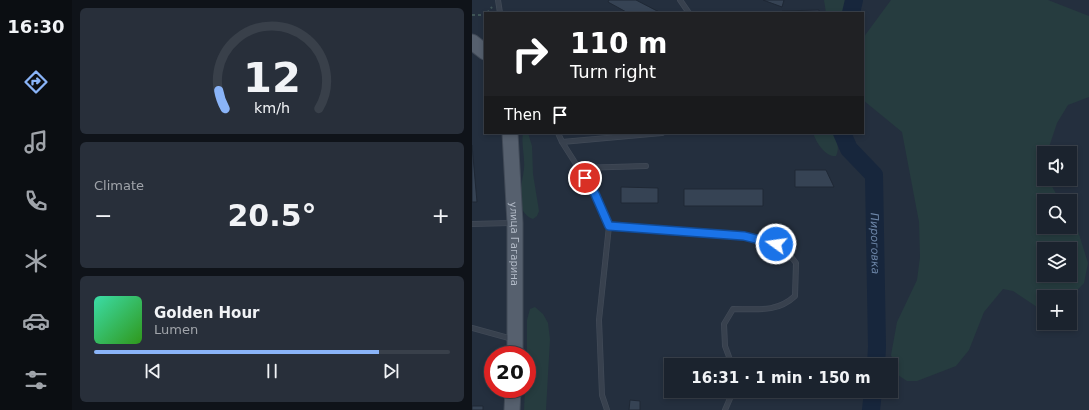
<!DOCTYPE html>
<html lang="en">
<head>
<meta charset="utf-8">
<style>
  body { margin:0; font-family:"DejaVu Sans",sans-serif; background:#282f3a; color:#f1f3f6; height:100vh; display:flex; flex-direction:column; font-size:15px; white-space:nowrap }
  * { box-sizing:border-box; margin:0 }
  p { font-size:13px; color:#a0a4aa }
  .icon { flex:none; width:22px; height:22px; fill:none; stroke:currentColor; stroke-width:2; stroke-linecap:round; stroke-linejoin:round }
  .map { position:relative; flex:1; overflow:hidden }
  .side { display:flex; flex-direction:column; gap:8px; padding:8px; background:#0f1319; width:400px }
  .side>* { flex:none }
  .top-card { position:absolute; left:12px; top:12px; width:380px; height:122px; border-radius:0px; box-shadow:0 2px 6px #0003,0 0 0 1px #39404a; background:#202124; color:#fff; overflow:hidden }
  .controls { position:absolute; left:565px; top:146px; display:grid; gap:8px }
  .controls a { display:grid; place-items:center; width:40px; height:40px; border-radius:0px; background:#1b232e; box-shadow:0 2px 6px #0003,0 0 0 1px #39404a; font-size:20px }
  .speed { position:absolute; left:12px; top:346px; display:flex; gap:8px; font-size:20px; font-weight:700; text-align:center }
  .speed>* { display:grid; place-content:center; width:52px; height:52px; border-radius:50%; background:#1b232e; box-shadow:0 2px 6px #0003,0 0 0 1px #39404a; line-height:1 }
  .speed .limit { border:6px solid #d22; background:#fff; color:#111 }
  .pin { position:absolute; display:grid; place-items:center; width:34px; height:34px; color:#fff; margin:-17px; border:2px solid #fff; border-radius:50%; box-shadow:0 1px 4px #0007 }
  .me { position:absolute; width:44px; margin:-22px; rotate:284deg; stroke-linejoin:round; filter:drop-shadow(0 0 3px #0008) }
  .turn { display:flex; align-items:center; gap:14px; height:84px; padding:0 20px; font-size:18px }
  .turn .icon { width:52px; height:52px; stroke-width:2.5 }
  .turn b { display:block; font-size:28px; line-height:34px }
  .then { display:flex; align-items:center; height:38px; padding:0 20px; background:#0003; gap:8px; font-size:15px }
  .big { font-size:30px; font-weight:700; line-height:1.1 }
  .side .widget { flex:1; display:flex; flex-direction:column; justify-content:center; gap:6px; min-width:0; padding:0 14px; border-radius:6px; background:#282f3a }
  .side .dial { align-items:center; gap:0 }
  .dial svg { height:104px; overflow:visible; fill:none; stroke:#39404a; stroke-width:7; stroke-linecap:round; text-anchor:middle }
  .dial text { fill:#f1f3f6; stroke:none }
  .song { display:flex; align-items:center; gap:12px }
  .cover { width:48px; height:48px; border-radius:6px; background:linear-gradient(135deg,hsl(160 70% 55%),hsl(110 70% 35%)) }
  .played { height:4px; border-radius:2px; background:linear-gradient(90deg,#8ab4f8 80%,#39404a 80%) }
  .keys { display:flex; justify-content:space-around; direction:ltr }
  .heat { display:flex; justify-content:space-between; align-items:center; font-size:22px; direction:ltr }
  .trip { position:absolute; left:192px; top:358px; width:234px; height:40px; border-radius:0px; background:#1b232e; box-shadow:0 2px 6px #0003,0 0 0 1px #39404a; font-weight:700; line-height:40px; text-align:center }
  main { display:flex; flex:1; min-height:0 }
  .tab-bar { display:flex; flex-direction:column; width:72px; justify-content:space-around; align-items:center; background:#0b0e12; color:#a0a4aa }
  .tab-bar .icon { width:28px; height:28px }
  .tab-bar .on { color:#8ab4f8 }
  .tab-bar b { font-size:18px; color:#f1f3f6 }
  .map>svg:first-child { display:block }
  .green { fill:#263c3f; fill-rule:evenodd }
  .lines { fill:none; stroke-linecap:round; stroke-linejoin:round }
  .river { stroke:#17263c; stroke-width:18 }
  .building { fill:#364354; stroke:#1f2835 }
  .lane-casing { stroke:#414a57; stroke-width:6 }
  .primary-casing { stroke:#414a57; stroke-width:17 }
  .path { stroke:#3f5557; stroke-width:2; stroke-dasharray:3 3; stroke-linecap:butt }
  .lane { stroke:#38414e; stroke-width:4.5 }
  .primary { stroke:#56606e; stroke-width:15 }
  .route-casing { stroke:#114b97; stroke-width:10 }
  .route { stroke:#1a73e8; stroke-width:7 }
  .labels { text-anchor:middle; stroke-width:4; stroke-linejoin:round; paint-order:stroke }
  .street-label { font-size:10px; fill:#b4bcc9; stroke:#1d2633 }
  .water-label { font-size:11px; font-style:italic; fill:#6d86a8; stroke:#1d2633 }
</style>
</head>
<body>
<main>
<nav class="tab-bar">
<b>16:30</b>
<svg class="icon on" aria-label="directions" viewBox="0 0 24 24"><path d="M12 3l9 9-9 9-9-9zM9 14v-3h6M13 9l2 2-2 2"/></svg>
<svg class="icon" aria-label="music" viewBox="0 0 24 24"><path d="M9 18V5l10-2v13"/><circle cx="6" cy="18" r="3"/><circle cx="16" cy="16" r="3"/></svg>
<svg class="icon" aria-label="phone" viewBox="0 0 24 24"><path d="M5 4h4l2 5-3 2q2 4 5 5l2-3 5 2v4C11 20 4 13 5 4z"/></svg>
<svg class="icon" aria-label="climate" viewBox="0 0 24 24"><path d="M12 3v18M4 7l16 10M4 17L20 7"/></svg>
<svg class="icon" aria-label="car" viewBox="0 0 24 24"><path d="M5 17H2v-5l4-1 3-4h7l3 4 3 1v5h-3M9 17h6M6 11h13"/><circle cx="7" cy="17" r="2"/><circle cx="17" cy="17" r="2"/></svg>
<svg class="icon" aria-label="filters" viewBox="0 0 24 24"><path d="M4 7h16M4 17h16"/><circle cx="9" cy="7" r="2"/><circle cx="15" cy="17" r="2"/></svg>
</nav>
<section class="side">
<div class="widget dial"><svg viewBox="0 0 100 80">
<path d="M14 69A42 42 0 1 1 86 69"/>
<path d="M14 69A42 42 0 0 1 9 55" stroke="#8ab4f8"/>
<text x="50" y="56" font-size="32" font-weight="700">12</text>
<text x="50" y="72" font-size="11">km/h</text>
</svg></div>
<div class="widget"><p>Climate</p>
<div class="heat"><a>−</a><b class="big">20.5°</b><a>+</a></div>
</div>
<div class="widget">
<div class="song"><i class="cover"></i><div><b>Golden Hour</b><p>Lumen</p></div></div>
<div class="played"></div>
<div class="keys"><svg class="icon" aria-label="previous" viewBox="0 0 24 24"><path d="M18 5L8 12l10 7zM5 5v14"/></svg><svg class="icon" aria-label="pause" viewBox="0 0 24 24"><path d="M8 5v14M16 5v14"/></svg><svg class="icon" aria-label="next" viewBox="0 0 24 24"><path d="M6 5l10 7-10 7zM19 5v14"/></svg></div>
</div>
</section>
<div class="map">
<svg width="617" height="410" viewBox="0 0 617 410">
  <rect width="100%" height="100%" fill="#242f3e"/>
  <path class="green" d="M352 0H377L373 13H354Z
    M419 0H576L617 16V97L596 105 585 123 575 153H572V179H576L588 201H572V227H598V218L606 231 616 263 612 283 598 298V297H572V309H568L541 291 531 289 512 312 497 350 484 366 445 381H435L426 375 419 355 425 322 445 280 448 257 447 222 430 132 391 100V38ZM572 249H598V275H572Z
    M51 133H56L60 146 61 174 67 211 65 216 61 219C40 211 51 183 52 168 53 156 49 144 51 133Z
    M341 133H361C365 141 368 147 364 156 353 157 344 142 341 133Z
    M63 307 71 314 76 323 78 339 74 410H52L53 389H55V320L58 309Z"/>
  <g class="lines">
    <g class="river">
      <path d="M379 13 382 0"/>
      <path id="s1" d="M370 133 377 149 402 175 405 347 404 365"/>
      <path d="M399 410 401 391"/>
    </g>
  </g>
  <path class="building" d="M137 0H164L189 13H156L136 2Z
    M291 0H312L310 7Z
    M347 10V13H310V11Z
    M0 145 5 202H0Z
    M323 170H354L362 187H323Z
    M149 187 186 188V203H149Z
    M212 189H291V206H212Z
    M158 400 168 401V410H157Z
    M0 406H11V410H0Z"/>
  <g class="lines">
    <g class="lane-casing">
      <path id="lane" d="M26 0 28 13
        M208 0 217 13
        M86 133 90 142 123 194 137 226 127 320 130 395 135 410
        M90 142 190 133
        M107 168 174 166
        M0 224 41 223
        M137 226 272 236 304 244 316 253 324 263 323 296C305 313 284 309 261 309L252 324 253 346 260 365
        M0 328 40 339
        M253 410 259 396V391"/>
    </g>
    <g class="primary-casing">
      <g id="primary">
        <path d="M0 42 13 52"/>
        <path id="s2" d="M38 133 43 223V355"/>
        <path d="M40 410 41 389"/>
      </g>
    </g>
    <path class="path" d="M15 13 20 7
      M0 15H13"/>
    <use href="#lane" class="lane"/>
    <use href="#primary" class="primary"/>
  </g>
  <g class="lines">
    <g class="route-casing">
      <path id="route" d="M113 178 123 194 137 226 272 236 304 244"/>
    </g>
    <use href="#route" class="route"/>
  </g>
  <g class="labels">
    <g class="street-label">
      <text dy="4" stroke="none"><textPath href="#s2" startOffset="111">улица Гагарина</textPath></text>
    </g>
    <g class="water-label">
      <text dy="4" stroke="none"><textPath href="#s1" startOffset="122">Пироговка</textPath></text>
    </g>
  </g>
</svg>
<div class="controls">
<a><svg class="icon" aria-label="sound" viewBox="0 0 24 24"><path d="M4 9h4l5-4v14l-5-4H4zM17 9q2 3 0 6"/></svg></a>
<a><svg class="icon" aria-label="search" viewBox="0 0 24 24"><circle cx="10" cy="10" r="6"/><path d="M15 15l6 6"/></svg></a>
<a><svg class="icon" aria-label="layers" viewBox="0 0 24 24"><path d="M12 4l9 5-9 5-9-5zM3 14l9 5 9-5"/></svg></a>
<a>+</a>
</div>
<div class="speed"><div class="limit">20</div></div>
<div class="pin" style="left:113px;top:178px;background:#d93025"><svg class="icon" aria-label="arrive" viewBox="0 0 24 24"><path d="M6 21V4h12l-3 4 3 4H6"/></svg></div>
<svg class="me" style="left:304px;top:244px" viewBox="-20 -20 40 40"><circle r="17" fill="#1a73e8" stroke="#fff" stroke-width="3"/><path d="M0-11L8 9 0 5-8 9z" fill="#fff"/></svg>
<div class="trip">16:31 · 1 min · 150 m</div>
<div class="top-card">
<div class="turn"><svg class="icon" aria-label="right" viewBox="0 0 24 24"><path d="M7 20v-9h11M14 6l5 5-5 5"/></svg><div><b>110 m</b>Turn right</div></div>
<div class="then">Then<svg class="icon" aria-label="arrive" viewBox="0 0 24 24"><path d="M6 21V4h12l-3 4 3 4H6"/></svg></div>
</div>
</div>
</main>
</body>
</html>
